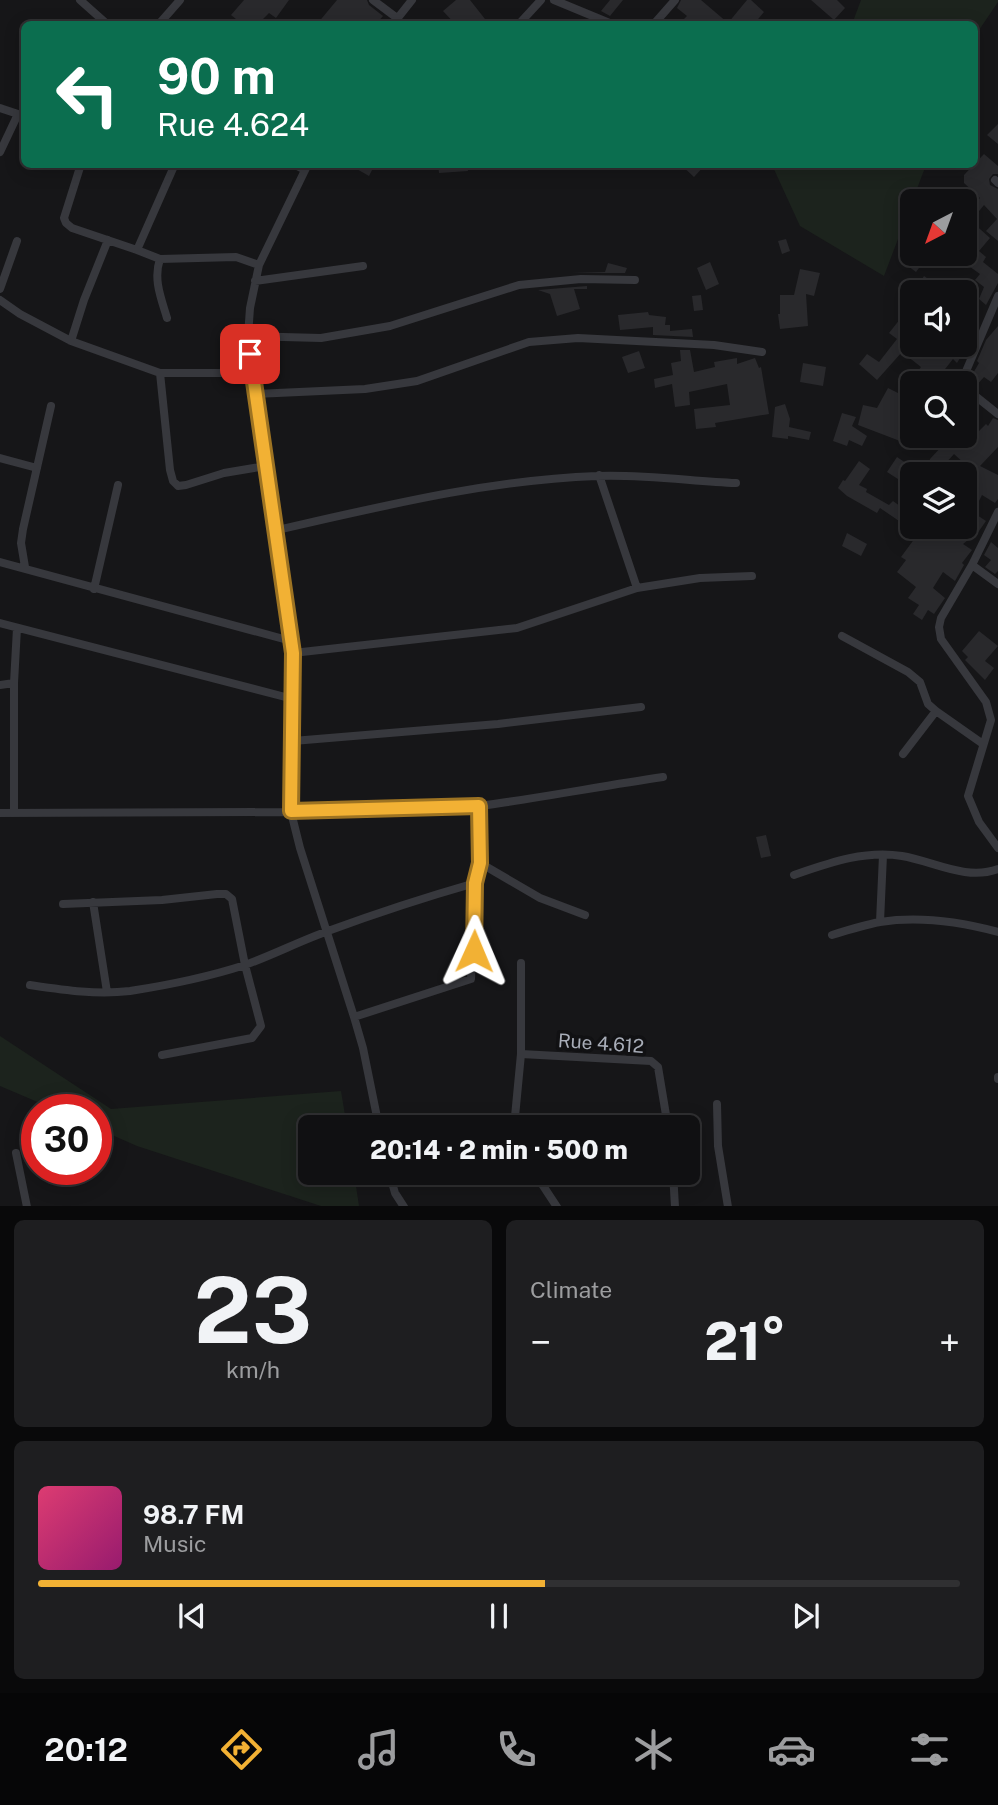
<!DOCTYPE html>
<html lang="en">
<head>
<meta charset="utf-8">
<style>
  body { margin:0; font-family:"Public Sans",sans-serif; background:#1e1e20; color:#f1f3f6; height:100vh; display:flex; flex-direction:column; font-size:26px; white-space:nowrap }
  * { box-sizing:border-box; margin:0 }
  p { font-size:23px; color:#9c9d9f }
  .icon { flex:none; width:38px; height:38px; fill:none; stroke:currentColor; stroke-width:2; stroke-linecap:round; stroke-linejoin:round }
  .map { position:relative; height:1206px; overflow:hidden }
  .details { display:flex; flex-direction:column; gap:14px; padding:14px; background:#09090a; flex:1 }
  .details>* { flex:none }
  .guide { position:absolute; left:21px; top:21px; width:957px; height:147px; border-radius:10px; box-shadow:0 4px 18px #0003,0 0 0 2px #303032; background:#0b6e4f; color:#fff; overflow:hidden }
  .needle { width:46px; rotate:221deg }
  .fabs { position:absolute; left:900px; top:189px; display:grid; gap:14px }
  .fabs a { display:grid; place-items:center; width:77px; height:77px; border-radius:10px; background:#101012; box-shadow:0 4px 18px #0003,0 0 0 2px #303032; font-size:35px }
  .speed { position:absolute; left:21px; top:1094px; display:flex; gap:14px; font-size:35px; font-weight:700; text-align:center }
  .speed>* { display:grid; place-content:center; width:91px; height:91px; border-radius:50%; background:#101012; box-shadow:0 4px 18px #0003,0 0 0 2px #303032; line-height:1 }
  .speed .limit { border:10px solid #d22; background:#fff; color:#111 }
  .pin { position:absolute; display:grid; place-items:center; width:60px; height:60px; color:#fff; margin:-30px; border-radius:14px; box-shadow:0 4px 10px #0006 }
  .me { position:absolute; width:77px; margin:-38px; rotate:1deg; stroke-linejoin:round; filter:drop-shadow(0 0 5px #0008) }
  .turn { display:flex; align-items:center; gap:24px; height:147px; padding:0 21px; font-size:32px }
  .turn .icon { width:91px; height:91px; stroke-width:2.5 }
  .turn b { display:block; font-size:49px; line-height:60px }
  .big { font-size:52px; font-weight:800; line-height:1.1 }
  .details .widget { flex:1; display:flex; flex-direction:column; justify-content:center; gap:10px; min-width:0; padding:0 24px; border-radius:10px; background:#1e1e20 }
  .details .dial { align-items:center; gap:0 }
  .dial b { font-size:91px; line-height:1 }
  .song { display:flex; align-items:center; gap:21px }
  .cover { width:84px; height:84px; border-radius:10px; background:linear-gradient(135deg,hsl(340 70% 55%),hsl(320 70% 35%)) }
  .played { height:7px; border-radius:4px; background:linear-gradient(90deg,#f2b134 55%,#303032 55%) }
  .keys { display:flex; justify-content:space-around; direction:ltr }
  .heat { display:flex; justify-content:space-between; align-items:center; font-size:38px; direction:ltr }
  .details .tiles { flex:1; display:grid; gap:14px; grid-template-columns:1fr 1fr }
  .widget:last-child { grid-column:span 2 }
  .trip { position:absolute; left:298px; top:1115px; width:402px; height:70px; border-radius:10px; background:#101012; box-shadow:0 4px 18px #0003,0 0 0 2px #303032; font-weight:800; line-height:70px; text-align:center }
  .menu { display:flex; height:112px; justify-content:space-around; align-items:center; background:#060607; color:#9c9d9f }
  .menu .icon { width:49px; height:49px }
  .menu .selected { color:#f2b134 }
  .menu b { font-size:32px; color:#f1f3f6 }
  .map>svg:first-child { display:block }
  .green { fill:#1c231d }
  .building { fill:#29292c }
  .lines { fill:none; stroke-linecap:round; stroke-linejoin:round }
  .minor { stroke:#37383d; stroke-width:8 }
  .route-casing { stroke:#9d7322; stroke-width:18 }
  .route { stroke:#f2b134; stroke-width:12 }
  .labels { text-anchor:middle; stroke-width:7; stroke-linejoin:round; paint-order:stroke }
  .street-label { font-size:19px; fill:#a8adb8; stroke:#111113 }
</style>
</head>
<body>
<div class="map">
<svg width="998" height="1207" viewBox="0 0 998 1207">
  <rect width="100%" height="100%" fill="#161618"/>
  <path class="green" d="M861 0H998V2L975 36V24H852Z
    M772 165H926L884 276 800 226Z
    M0 1036 111 1109 341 1091 347 1127H310V1172L354 1173 359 1206H321L137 1146 96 1128V1110L54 1109 0 1086Z"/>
  <path class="building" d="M244 0H289L276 18 269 13 258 24H242L231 15Z
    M337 0H367L369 5 383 16 376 24H317Z
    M456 0H470L485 19 478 24H455L443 11Z
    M610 0H623L610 16 601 11Z
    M681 0H701L728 23 747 0H751L764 12 754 24H679L687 16 677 8Z
    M811 0H837L845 8 834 20Z
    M998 124V144L987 135Z
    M984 154 998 166V174H993L989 179 990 185 998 189V241L986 231 997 219 984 205 971 221 990 238 979 251 986 257 983 262 998 274V283L986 305 979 299 984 287 975 280 980 274 952 254H964V212L980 198 964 183V175Z
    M348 164H375L369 176Z
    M438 164H467L468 171 439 173Z
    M680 164H706L694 177Z
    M786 239 790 251 782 254 778 241Z
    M917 254H952L940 268 927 257 916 272 908 266Z
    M710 262 719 284 706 290 697 268Z
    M608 263 627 268 625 273H571L605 272Z
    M800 269 820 273 814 296 806 294 808 326 780 329 778 314H780V295H794Z
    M924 276 948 292H924L917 287Z
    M587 286V289H574L580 309 557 316 550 294 538 290Z
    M701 295 703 310 694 311 692 296Z
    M912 304V345H968L957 363 953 359 938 378 946 383H912V416L900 441 858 425 863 405 877 408 888 388 900 394 921 367 902 352 877 380 859 364 867 354 879 362 897 339 889 333Z
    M648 312 649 315 666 317 665 325H670V331L692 329 693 337 653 335V327L620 330 618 315Z
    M998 326V373L991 382 984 377 975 387 968 382 979 363 977 361 986 340Z
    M680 350H690L694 372 715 367 714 362 737 358V364L755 358 759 368 761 367 769 414 715 423 716 427 696 429 694 409 730 405 727 384 689 392 690 405 675 407 672 384 655 388 654 379 673 375 671 363 681 361Z
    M639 351 645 368 628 373 622 357Z
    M803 363 826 367 823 386 800 382Z
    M785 404 790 419 789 427 811 432 809 440 788 436V439L772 437 775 407Z
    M842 413 856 417 852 426 867 436 862 446 849 440 847 446 833 441Z
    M964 418 979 431 986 424 988 426 993 418 998 420V447L980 466 998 475V499L995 503 982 495 978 503 964 497V470L967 466 954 454 936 474H926L930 459 942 446 946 449 958 436H964Z
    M897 457 922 474H912V488L887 472Z
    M859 461 870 469 859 485 867 489 866 492 889 505 893 501 904 509 912 498V527L968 528 977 515 986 521 979 531 963 544 972 550 962 563 964 565 955 581 943 572 933 588 945 598 934 614 928 610 922 620 913 614 919 605 908 598 916 587 897 572 906 560 901 557 918 534 880 508 877 513 847 496 838 488 843 480 845 481Z
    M847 533 867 544 861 556 842 546Z
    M991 542 998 548V571L995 574 985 567 991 560 984 555Z
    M979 631 998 646 985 661 994 668 985 680 965 660 968 657 962 651Z
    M766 835 771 856 761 858 756 837Z"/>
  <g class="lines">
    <path class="minor" d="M80 0 107 24
      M373 0 397 18
      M554 0 612 24
      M159 24 180 0
      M393 24 412 0
      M519 24 541 0
      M654 24 675 0
      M0 108 24 116
      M0 152 18 114
      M81 164 64 218 66 223 72 228 137 250
      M175 164 137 250 160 259 236 257 259 265
      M293 164 305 170
      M308 164 259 265 250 308 248 336 251 373 277 530 293 653 291 812 300 848 354 1017
      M995 180 998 183
      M160 259C153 279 161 298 167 318
      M255 281 363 266
      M0 289 17 241
      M0 300 20 314 71 341 160 373H251
      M248 336 321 338 390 326 519 285 581 279 635 280
      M71 341 84 300 108 240
      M160 373 170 470 173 481 178 486 186 485 224 473 266 466
      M961 383 998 296
      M964 387 998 414
      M255 394 365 389 417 381 529 342 578 338 714 345 762 352
      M0 458 37 468
      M599 475 637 588
      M998 512 972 565 941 618 939 627 941 639 986 702 991 720 968 796 979 822 998 848
      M277 530C383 506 488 480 597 476 641 474 691 481 736 483
      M0 562 291 641
      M972 565 998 584
      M25 567 21 543 23 529 51 406
      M94 589 118 485
      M0 623 293 699
      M842 636 908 672 920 682 928 704 936 711 983 744
      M293 653 517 628 637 588 700 578 752 576
      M0 685 14 683
      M293 741 498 724 641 707
      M903 754 936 711
      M479 806C541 798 601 786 663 777
      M14 812V683L17 628
      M0 813 291 812 479 806 480 863 475 883 471 979 354 1017 363 1048 379 1127
      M480 863 540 898 585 915
      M794 875C829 863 864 850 902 856 933 861 966 881 998 869
      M93 902 107 992
      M63 904 162 900 217 894H226L232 899 245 965 261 1026 252 1038 162 1055
      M880 922 883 855
      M832 935C848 930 864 925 880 922 919 916 961 922 998 932
      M30 985C64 990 96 995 130 991 169 985 208 977 245 965 273 955 300 941 328 931 377 913 426 897 475 883
      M521 1054 651 1061 658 1067 668 1127
      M998 1077V1079
      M717 1104 718 1146 728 1207
      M514 1127 521 1054V963
      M16 1153 27 1207
      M389 1172 395 1193 404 1207
      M534 1172 557 1207
      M673 1172 675 1207"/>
  </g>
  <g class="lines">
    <g class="route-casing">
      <path id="route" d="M250 354 293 653 291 811 479 806 480 863 475 883 474 951"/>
    </g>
    <use href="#route" class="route"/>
  </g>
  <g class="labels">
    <g class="street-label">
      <text transform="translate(601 1043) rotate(4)" y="7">Rue 4.612</text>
    </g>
  </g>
</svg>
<div class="fabs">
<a><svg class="needle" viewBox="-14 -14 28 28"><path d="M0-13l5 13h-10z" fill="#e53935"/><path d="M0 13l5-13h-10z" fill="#9c9d9f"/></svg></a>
<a><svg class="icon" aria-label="sound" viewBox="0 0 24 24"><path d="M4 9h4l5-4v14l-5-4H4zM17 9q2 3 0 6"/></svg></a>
<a><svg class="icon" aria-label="search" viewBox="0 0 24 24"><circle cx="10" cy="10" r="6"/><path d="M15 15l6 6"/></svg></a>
<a><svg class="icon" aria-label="layers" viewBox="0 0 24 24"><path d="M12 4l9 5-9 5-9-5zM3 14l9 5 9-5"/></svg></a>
</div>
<div class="speed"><div class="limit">30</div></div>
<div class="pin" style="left:250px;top:354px;background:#d93025"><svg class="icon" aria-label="arrive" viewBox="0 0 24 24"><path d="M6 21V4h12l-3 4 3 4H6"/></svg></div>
<svg class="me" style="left:474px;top:951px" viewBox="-20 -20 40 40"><path d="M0-17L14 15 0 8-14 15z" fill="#f2b134" stroke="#fff" stroke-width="4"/></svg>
<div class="trip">20:14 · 2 min · 500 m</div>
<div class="guide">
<div class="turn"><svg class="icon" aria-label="left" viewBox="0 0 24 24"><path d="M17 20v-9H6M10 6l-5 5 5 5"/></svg><div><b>90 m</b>Rue 4.624</div></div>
</div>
</div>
<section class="details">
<div class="tiles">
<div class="widget dial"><b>23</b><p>km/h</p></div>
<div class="widget"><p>Climate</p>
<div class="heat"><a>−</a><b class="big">21°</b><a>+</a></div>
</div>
<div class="widget">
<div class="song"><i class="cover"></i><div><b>98.7 FM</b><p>Music</p></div></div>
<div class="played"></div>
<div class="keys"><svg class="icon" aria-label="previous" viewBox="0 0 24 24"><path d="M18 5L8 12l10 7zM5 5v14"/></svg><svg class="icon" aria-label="pause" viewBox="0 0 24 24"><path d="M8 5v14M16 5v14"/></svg><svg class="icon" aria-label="next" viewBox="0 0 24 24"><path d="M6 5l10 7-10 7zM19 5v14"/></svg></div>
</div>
</div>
</section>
<nav class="menu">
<b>20:12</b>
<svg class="icon selected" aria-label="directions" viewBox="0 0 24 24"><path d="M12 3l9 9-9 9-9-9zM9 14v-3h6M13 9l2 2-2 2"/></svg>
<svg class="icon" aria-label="music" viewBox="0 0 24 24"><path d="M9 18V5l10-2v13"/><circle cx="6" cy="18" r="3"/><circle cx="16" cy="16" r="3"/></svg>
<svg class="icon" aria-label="phone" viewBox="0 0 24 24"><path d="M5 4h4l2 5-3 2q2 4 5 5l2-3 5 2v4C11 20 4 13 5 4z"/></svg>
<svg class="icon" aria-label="climate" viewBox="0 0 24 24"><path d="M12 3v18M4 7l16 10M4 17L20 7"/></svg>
<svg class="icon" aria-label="car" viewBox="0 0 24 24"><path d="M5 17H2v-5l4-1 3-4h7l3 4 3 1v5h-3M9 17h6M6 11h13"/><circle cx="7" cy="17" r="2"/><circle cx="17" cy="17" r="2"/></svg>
<svg class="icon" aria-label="filters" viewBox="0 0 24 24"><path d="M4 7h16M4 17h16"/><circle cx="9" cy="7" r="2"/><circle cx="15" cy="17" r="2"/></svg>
</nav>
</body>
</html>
